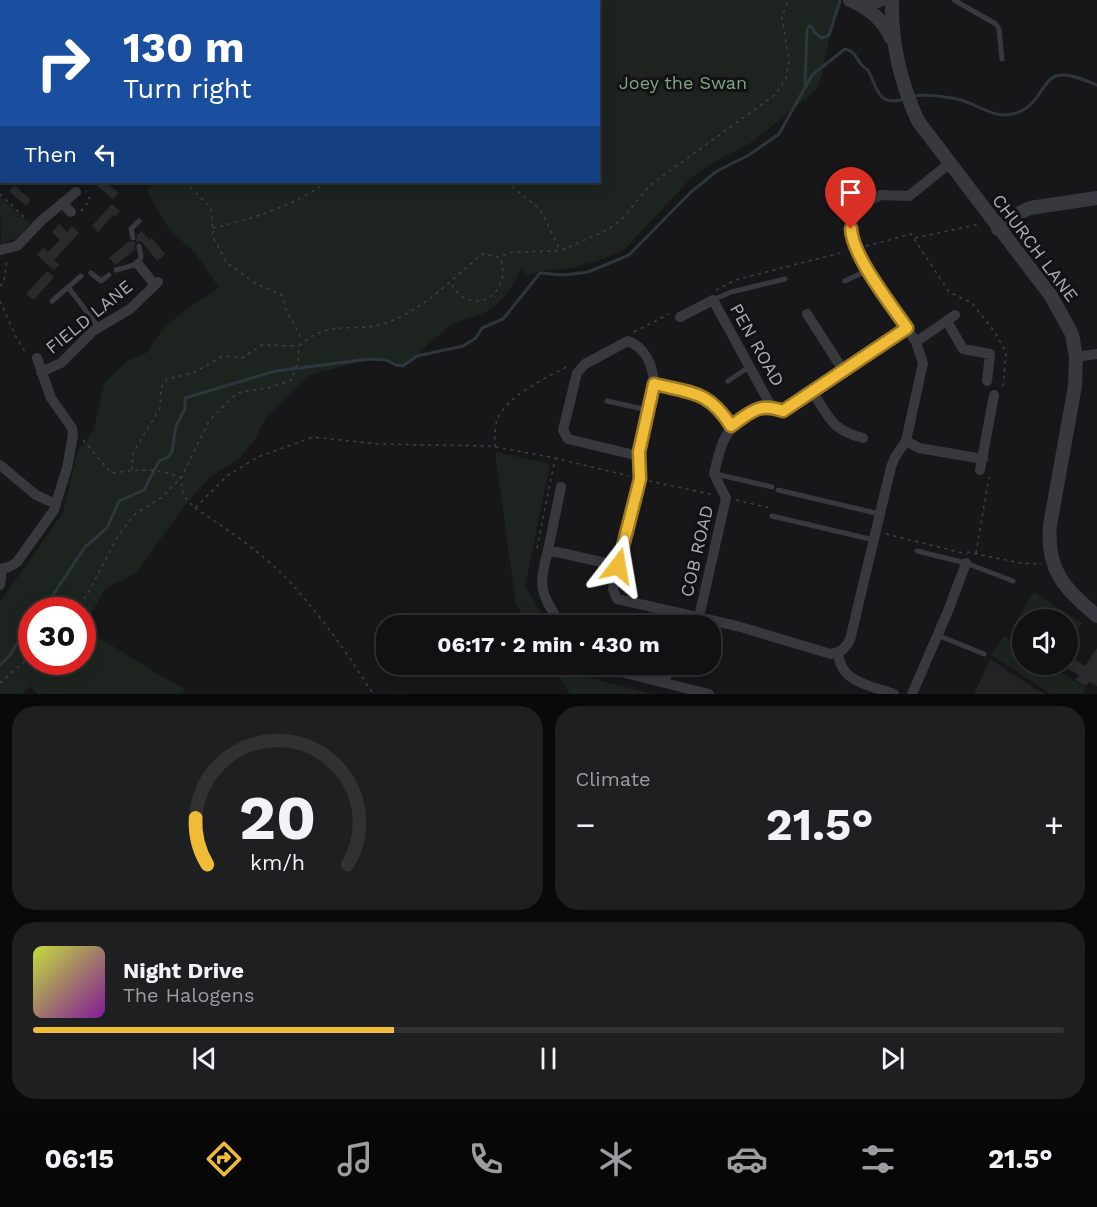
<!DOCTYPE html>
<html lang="en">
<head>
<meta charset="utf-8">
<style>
  body { margin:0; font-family:"Work Sans",sans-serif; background:#1e1f21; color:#f1f3f6; height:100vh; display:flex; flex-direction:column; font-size:22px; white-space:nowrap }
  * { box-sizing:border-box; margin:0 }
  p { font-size:20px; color:#9c9da0 }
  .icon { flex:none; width:33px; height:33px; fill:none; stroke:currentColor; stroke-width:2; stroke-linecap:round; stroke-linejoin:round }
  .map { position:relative; height:694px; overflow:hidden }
  .details { display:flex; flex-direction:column; gap:12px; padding:12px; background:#09090a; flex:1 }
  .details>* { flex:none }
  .banner { position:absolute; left:0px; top:0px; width:600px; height:183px; box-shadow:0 3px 15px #0003,0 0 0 2px #303133; background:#1a4fa0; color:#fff; overflow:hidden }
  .tools { position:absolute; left:1012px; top:609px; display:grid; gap:12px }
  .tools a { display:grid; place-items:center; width:66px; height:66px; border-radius:50%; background:#111113; box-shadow:0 3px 15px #0003,0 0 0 2px #303133; font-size:30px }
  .speed { position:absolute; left:18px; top:597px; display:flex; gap:12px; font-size:30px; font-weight:700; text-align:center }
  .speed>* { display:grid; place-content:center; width:78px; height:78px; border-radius:50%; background:#111113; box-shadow:0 3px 15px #0003,0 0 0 2px #303133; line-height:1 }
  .speed .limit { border:9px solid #d22; background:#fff; color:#111 }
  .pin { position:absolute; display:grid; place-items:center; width:51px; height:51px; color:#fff; margin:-62px -26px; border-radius:50% 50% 50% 0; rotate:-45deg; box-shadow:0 0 6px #0007 }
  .pin .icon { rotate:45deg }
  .me { position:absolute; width:66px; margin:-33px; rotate:14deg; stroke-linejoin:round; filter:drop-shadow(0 0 4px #0008) }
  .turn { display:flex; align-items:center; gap:21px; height:126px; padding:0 24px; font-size:27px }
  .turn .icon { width:78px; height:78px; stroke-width:2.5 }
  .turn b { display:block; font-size:42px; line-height:51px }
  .then { display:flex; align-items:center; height:57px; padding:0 24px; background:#0003; gap:12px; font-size:22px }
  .big { font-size:45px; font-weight:700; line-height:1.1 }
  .details .card { flex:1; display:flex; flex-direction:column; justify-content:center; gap:9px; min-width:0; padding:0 21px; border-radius:24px; background:#1e1f21 }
  .details .dial { align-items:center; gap:0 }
  .dial svg { height:156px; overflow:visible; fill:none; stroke:#303133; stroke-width:7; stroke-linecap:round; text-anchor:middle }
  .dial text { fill:#f1f3f6; stroke:none }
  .song { display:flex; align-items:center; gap:18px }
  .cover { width:72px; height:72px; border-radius:9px; background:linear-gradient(135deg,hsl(70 70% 55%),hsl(290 70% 35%)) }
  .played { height:6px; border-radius:3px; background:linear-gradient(90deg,#f0bc38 35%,#303133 35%) }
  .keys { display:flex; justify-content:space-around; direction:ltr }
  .heat { display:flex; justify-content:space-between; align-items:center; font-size:33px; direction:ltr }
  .details .tiles { flex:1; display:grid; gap:12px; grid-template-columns:1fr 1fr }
  .card:last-child { grid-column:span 2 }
  .trip { position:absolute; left:376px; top:615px; width:345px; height:60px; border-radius:24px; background:#111113; box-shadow:0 3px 15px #0003,0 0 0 2px #303133; font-weight:700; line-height:60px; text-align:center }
  .tab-bar { display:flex; height:96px; justify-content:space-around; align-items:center; background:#070708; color:#9c9da0 }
  .tab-bar .icon { width:42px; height:42px }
  .tab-bar .on { color:#f0bc38 }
  .tab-bar b { font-size:27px; color:#f1f3f6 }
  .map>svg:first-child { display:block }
  .built { fill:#232326 }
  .green { fill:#1d241f }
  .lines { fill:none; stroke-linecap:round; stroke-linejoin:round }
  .stream { stroke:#2d353d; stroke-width:3 }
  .building { fill:#2a2a2d }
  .path { stroke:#3e4045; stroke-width:1.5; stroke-dasharray:3 4.5; stroke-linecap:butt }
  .service { stroke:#38393e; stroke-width:5 }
  .minor { stroke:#38393e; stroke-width:10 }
  .tertiary { stroke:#38393e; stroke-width:14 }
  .route-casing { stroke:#9c7a24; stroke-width:15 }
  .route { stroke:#f0bc38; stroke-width:10 }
  .labels { text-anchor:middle; stroke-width:6; stroke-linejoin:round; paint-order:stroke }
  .park-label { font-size:18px; fill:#81a485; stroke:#121214 }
  .street-label { font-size:18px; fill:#aaaeb9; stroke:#121214 }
</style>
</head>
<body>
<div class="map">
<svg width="1097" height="694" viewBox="0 0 1097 694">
  <rect width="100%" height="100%" fill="#171719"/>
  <path class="built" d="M990 659 1044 694H974Z"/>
  <path class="green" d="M371 0H840L842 2 829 40 821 79 816 90 752 142 714 162 691 178 625 249C608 258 589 264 570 268 555 271 542 267 528 276L520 269C515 285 501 305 485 312 473 318 461 318 450 326 433 338 420 354 403 366L370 359 309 375 265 419 255 439 239 459 211 476 183 508 135 574 106 588 83 626 82 610H32V662H82L83 629C118 648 150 671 186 689L181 694H39L30 686 22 694H0V602L63 513 78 450 94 430 104 383 126 362 148 352C162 322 192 306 219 288L195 253 169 229 147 191 156 182H598V2L370 1Z
    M0 196 30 224 17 238 1 244Z
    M495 452 550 464 525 586 548 625H529L516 604Z
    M1034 592 1082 623 1068 646V620H1023V632L1013 626Z
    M1004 636 1023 648V664L1049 665 1086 688 1083 694H1051L991 655Z
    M552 665H571L576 674 652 694H570Z"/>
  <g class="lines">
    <path class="stream" d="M805 85 807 30 809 26 812 27 815 33 822 38 829 35 840 0
      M914 96C927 94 952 97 964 101 977 105 990 115 1004 115 1042 114 1039 76 1061 75 1073 74 1086 81 1097 85
      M43 610 85 547 107 528 119 501 144 490 159 461 168 457 172 452 176 426 185 409V398L275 371 370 359 386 360 396 365 403 366 417 356 463 346 476 338 482 328 503 319 540 273 564 275 588 272 629 255 691 192 717 171 749 155 779 134 812 75 845 49C859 52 855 63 868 70 878 89 877 107 905 99
      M0 665 10 655 32 620"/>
  </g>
  <path class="building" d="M92 182H105L119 193 113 199Z
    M14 185 31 200 26 206 9 191Z
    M112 204 120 211 115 217 113 215 98 232 92 226Z
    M59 224 67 232 72 226 79 233 54 260 59 265 54 270 37 255 43 248 48 252 60 240 52 232Z
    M142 231 149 240 152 238 165 254 157 261 142 242 138 241 134 245 135 250 115 265 109 258 129 241 136 242 137 235Z
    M47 271 54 277 34 300 26 294Z
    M1097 648V686L1089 682 1086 686 1075 680 1079 675 1068 669 1074 659 1085 666Z"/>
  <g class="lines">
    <path class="path" d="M377 0 379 2
      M443 2 445 0
      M185 182 211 208 213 237 227 263 255 283 282 295 285 308 303 341
      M506 182 540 209 560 250
      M0 194 27 220
      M81 211 90 200 86 191
      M213 228C253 219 293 206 327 182
      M915 238 980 224
      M866 246 911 234 949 292 972 303 994 331 1006 352 1003 389
      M452 285C473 320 514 292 500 258
      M0 286 4 282 7 258
      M716 290 735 280 844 252
      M0 301 15 335 27 355
      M634 332 669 314
      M83 440 111 473C136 470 158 467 181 478L183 495 195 508 227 476 258 457 313 437 378 444 490 446 555 458 629 476
      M495 447C495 436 494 423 500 414 515 391 545 379 568 366
      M132 470 133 453 160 408 161 388 167 379 193 373 223 356 242 358 262 345 298 346
      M649 481 714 495
      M736 500 770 508
      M195 508C227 529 261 552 287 579 320 614 348 654 373 694
      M886 534 967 554
      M537 548 555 459
      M967 552 1020 563 1042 564
      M976 553 989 477
      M74 610 87 595 117 538 135 514 161 498 181 478 209 421 237 393 272 387 291 380 298 362 299 346C329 318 353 334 386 323 425 309 451 280 482 254L499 257 512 252 560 251 609 229 622 219 649 186 776 94 786 78 789 61 782 17 788 0
      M0 683 32 655"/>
    <path class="service" d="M954 0 996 24 999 29 1002 59
      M133 238 131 229 139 221
      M116 270 138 264 141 257 139 246
      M91 273 101 281 109 275
      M845 281 868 270
      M68 287 98 326
      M713 300 731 292 785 279
      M52 301 81 276
      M728 381 749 367
      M607 401 648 410
      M716 474 772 487
      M778 490 880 514
      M772 516 874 540
      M917 551 966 563 1013 581
      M937 635 984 654"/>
    <path class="minor" d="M153 2 155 0
      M268 2 269 0
      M341 2 342 0
      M0 158 2 155
      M62 203 71 212
      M0 250 17 246 42 220 76 192
      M138 264 154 284
      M807 314 843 370
      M680 317 713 300 771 406
      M947 321 963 349 990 354 987 381
      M916 342 955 315
      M1076 357 1097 354
      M41 372 61 363 93 331 130 309 158 282
      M812 391C829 417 831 430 863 438
      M731 426C709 391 693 393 654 384L639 452 640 479 613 589 617 599 737 626 831 654C841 652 845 649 850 640L891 467 895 457 906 441 923 363 916 342 859 255 851 241V229L856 211 864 203 881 195 909 196 950 163
      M906 441 919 448 983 459
      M639 456 568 439 563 430 577 373 585 364 628 341C646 348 653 366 654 384
      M0 465 36 495 56 504
      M980 470 994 395
      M561 487 548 550 619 566
      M548 550C538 589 540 591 561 625
      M0 569 9 567 17 562 54 510 67 468 73 435 72 428 51 398 37 358
      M0 585 2 569
      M699 617 726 498 714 474C721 445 722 432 748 415 761 406 769 405 783 410L907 328
      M678 626 681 613
      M838 653C841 683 869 685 894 694
      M589 664 665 683 669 664
      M665 683 709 694
      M912 694 948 611 966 563"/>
    <path class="tertiary" d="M850 0C869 8 883 19 891 38
      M892 0C891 42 901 84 918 121L1051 296 1072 334 1076 357 1075 386 1050 525C1046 570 1064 588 1097 616
      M863 5 880 0
      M998 229 1015 215 1030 208 1097 198"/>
  </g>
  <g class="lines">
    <g class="route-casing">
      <path id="route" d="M618 566 640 479 639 452 654 384C692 393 709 391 731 426 750 413 758 402 783 411L907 328C890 303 853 257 851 229"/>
    </g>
    <use href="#route" class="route"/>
  </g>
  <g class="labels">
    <g class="park-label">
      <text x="683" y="89">Joey the Swan</text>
    </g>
    <g class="street-label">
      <text transform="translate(1035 248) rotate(53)" y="6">CHURCH LANE</text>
      <text transform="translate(89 317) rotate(-39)" y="6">FIELD LANE</text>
      <text transform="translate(757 345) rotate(61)" y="6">PEN ROAD</text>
      <text transform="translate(697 551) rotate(-77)" y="6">COB ROAD</text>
    </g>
  </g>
</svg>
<div class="tools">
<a><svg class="icon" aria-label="sound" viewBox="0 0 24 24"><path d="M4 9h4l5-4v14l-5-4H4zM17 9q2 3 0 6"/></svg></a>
</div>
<div class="speed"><div class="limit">30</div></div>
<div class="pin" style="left:851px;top:229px;background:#d93025"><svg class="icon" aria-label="arrive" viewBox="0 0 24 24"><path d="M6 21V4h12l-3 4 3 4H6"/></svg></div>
<svg class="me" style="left:618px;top:566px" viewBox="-20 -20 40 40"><path d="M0-17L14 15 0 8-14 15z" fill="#f0bc38" stroke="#fff" stroke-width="4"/></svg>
<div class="trip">06:17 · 2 min · 430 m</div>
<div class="banner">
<div class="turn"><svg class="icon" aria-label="right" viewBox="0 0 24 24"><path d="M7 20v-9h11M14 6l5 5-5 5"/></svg><div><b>130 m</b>Turn right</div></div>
<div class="then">Then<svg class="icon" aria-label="left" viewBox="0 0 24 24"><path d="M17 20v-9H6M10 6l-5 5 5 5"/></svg></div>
</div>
</div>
<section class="details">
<div class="tiles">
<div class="card dial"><svg viewBox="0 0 100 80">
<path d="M14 69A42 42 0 1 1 86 69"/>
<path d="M14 69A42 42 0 0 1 8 45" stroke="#f0bc38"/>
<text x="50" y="56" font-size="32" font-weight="700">20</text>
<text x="50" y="72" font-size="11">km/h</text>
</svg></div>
<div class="card"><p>Climate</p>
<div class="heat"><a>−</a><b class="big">21.5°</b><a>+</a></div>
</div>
<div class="card">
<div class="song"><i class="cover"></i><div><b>Night Drive</b><p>The Halogens</p></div></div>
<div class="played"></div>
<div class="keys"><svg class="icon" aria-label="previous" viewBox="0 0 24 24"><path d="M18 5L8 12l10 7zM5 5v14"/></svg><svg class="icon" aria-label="pause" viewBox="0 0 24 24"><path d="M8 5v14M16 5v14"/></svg><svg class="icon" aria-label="next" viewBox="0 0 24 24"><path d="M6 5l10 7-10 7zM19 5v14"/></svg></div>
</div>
</div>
</section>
<nav class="tab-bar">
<b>06:15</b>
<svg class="icon on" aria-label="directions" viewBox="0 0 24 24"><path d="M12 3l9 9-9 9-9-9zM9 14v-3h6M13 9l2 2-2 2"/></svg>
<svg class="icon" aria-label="music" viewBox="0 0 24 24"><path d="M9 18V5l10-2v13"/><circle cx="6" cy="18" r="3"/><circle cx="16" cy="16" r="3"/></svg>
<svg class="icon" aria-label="phone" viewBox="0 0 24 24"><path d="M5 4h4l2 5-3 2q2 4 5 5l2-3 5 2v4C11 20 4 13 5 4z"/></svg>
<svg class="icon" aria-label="climate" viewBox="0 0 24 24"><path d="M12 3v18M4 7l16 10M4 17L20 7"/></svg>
<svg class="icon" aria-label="car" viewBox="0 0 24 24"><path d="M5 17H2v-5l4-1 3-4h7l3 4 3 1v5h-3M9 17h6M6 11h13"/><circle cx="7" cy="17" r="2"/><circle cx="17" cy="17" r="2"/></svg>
<svg class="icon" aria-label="filters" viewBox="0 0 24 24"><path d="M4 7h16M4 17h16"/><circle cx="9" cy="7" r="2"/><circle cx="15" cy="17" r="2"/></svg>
<b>21.5°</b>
</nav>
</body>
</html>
